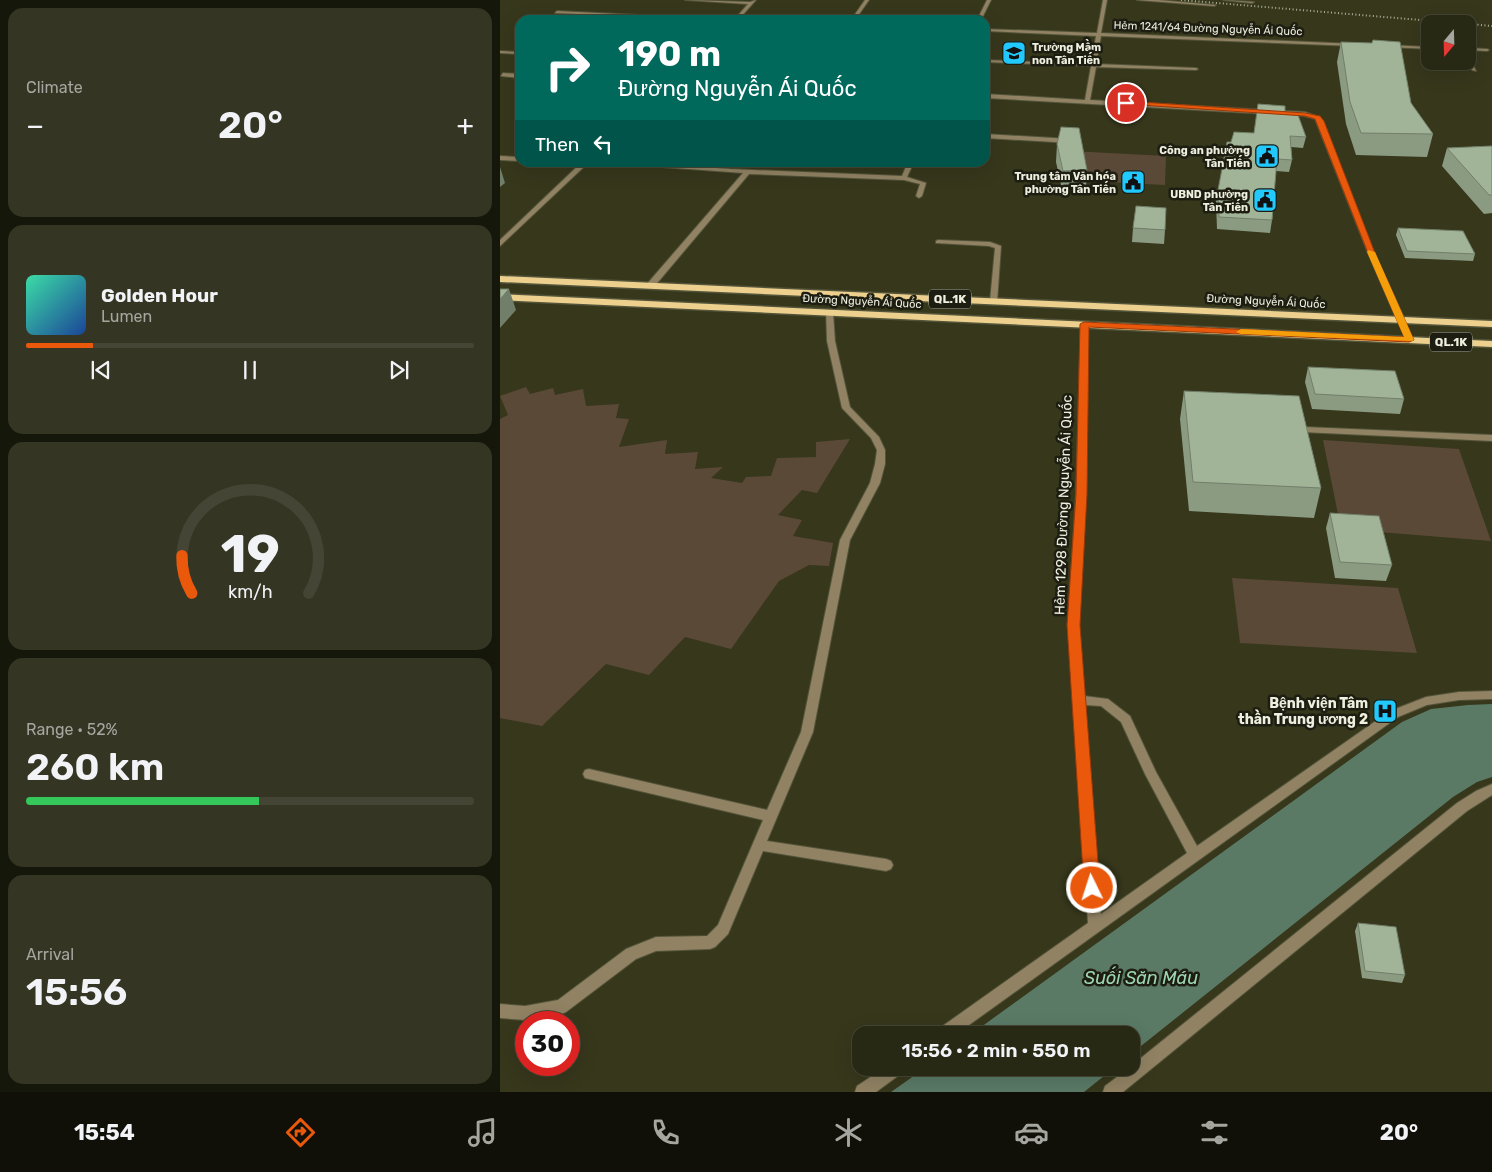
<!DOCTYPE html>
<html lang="en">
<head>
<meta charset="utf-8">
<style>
  body { margin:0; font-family:Rubik,sans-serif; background:#343522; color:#f1f3f6; height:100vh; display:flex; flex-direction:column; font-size:19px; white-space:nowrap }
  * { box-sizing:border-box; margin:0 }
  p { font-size:16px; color:#a5a6a0 }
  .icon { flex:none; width:28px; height:28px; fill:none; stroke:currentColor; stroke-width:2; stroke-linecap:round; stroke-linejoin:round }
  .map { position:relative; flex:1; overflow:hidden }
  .side { display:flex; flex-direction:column; gap:8px; padding:8px; background:#16170b; width:500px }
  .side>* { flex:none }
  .top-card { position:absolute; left:15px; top:15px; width:475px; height:152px; border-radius:15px; box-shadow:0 5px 20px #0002,0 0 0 1px #444534; background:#00695c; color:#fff; overflow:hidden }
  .needle { width:32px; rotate:199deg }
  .buttons { position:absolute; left:921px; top:15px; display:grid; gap:10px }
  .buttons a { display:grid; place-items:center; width:55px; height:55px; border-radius:10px; background:#282914; box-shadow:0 5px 20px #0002,0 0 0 1px #444534; font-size:25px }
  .speed { position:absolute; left:15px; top:1011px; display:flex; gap:10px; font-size:25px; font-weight:700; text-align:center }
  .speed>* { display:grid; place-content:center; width:65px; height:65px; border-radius:50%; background:#282914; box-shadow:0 5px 20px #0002,0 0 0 1px #444534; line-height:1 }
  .speed .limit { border:8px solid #d22; background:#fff; color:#111 }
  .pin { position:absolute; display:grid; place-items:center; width:42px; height:42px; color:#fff; margin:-21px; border:2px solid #fff; border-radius:50%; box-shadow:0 1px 5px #0007 }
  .me { position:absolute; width:55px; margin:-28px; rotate:356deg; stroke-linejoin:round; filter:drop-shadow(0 0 4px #0008) }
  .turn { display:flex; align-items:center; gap:18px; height:105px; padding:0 20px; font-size:22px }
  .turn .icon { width:65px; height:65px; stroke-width:2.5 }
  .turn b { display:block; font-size:35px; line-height:42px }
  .then { display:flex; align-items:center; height:48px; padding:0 20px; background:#0003; gap:10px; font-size:19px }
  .big { font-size:38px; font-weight:600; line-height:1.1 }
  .side .widget { flex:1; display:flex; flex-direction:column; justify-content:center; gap:8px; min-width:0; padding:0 18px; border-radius:15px; background:#343522 }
  .side .dial { align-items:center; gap:0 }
  .dial svg { height:130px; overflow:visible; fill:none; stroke:#444534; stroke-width:7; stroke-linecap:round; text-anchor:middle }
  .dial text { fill:#f1f3f6; stroke:none }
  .song { display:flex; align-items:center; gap:15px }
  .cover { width:60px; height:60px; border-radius:8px; background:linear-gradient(135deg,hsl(160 70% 55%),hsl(220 70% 35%)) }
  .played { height:5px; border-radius:2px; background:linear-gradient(90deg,#ea580c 15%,#444534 15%) }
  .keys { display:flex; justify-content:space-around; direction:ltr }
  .heat { display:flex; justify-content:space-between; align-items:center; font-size:28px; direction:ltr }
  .charge { height:8px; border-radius:4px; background:linear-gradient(90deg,#34c759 52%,#444534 0) }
  .trip { position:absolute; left:352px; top:1026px; width:288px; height:50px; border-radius:15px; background:#282914; box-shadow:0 5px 20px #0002,0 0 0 1px #444534; font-weight:600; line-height:50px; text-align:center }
  .tabs { display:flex; height:80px; justify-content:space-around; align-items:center; background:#101008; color:#a5a6a0 }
  .tabs .icon { width:35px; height:35px }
  .tabs .current { color:#ea580c }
  .tabs b { font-size:22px; color:#f1f3f6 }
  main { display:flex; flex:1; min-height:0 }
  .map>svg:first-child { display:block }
  .green { fill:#5b4938 }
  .water { fill:#5a7a66 }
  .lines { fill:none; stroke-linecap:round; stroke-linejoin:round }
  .service-casing { stroke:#53543a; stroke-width:2 }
  .minor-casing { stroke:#53543a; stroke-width:2 }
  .primary-casing { stroke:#53543a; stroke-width:3 }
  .service { fill:#918263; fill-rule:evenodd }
  .minor { fill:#918263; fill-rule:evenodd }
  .primary { fill:#edd08d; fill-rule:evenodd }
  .rail { stroke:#b1b29e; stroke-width:2; stroke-dasharray:1 2.5; stroke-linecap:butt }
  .wall { fill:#8b9b82 }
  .shaded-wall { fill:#717e6a }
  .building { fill:#a2b497; stroke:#717e6a }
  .route { fill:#ea580c; stroke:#983908 }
  .slow { fill:#f59e0b }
  .labels { text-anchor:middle; stroke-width:5; stroke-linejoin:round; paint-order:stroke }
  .far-street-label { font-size:11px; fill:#eeefdf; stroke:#1d1d11 }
  .far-poi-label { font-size:11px; font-weight:bold; fill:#eeefdf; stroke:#1d1d11; text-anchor:end }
  .shield { fill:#1d1d11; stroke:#afb0a1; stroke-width:1 }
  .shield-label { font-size:12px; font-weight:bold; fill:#eeefdf }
  .street-label { font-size:14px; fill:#eeefdf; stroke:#1d1d11 }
  .poi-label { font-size:14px; font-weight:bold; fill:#eeefdf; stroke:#1d1d11; text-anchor:end }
  .near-water-label { font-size:18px; font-style:italic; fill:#9dd6b2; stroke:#1d1d11 }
</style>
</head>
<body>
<main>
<section class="side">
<div class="widget"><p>Climate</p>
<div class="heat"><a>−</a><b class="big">20°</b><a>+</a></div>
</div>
<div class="widget">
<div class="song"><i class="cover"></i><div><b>Golden Hour</b><p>Lumen</p></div></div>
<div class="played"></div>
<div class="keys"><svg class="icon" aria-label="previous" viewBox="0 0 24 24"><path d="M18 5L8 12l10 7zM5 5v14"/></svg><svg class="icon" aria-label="pause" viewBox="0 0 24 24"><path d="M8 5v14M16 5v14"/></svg><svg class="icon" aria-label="next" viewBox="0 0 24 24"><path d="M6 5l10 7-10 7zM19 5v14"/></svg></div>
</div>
<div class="widget dial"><svg viewBox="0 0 100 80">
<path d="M14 69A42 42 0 1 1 86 69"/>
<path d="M14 69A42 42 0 0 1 8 46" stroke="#ea580c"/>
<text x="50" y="56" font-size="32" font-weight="700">19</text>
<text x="50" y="72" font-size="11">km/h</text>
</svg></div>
<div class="widget"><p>Range · 52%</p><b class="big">260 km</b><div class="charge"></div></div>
<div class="widget"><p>Arrival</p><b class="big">15:56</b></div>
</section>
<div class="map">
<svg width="992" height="1092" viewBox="0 0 992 1092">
  <rect width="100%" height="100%" fill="#36371b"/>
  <path class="green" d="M570 151 666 156 665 185 565 180Z
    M26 387 30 394 53 388 55 395 83 389 86 406 119 404 116 418 129 419 119 447 167 440 165 454 198 452 195 469 223 467 211 478 242 483 246 477 271 476 277 458 316 457V442L350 439 317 493 302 490 278 515 302 520 293 536 333 543 329 566 309 565 279 581 231 649 185 637 149 675 106 664 42 726 0 718V419L8 415 0 396Z
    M823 440 959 449 991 541 841 529Z
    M732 578 898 588 917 653 740 643Z"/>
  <path class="water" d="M992 704V777L977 782 953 797 631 1054V1035H470L902 722 931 709 968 705Z
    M425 1068H614L584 1092H391Z"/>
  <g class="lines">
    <g class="service-casing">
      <path id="service" d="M0 51 20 52V54L0 53Z
        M805 427 992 435V441L802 432 801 430Z"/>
    </g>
    <g class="minor-casing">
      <path id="minor" d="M185 0 250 2 256 0 238 20H234L248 4Z
        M365 0H369L355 20H351Z
        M487 0H491L481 20H477Z
        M603 0H607L601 33 856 44 854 46 601 36 596 64 696 68 698 69 696 70 596 67 590 100 805 112 819 117 874 253 905 320 904 322H901L897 320 868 253 815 119 804 116 485 98V94L585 100 591 66 485 62V60L591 64 596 36 485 31V29L597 33Z
        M637 0H658L716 5 714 6Z
        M723 0 754 2 752 3Z
        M57 11 221 19 223 20 55 13Z
        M887 45 930 47V49L889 47Z
        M968 48 987 49 989 50 987 51 968 50Z
        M968 58 970 59 976 71 972 70 967 61Z
        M3 73 20 74V78L1 76Z
        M485 134 571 139 574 141 571 143 485 138Z
        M0 156 20 157V161L0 160Z
        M82 162H89L0 246V240Z
        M93 162H130L230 169 402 176 408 162H414L407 177 426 183 422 196 419 198 416 196 420 184 404 180 249 174 153 288H147V284L243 173Z
        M438 240 490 242 501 246 497 303H491L490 301 495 248 489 246 436 243V241Z
        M326 310H332L333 312 335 341 350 407 379 437 385 450V464L380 483 350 540 313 732 267 841 386 859 391 861 393 865 391 869 386 871 263 851 228 934 215 947 210 949 156 951 136 959 66 1012 61 1014 25 1020 0 1018V1004L25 1006 58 1000 126 949 156 937 207 936 218 925 263 820 89 779 85 778 83 774 85 770 89 769 267 810 301 732 340 540 370 483 375 464 377 450 371 438 342 408 327 341Z
        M581 322H587L588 324 586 494 578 625 584 696 608 699 630 716 656 772 697 846 890 711 926 697 959 692 992 691V699L959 700 927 705 898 717 455 1035H434L437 1030 588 923 568 625 576 494ZM585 705 601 706 621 722 645 774 687 853 601 914Z
        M992 784V795L967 811 623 1092H603L605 1086 629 1068H631V1066L957 803 976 791Z
        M384 1068H405L402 1073 376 1092H355L357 1086Z"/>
    </g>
    <g class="primary-casing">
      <path id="primary" d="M0 276 992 321V327L0 282Z
        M0 294 992 341V347L0 300Z"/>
    </g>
    <use href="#service" class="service"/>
    <use href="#minor" class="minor"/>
    <use href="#primary" class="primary"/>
    <path class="rail" d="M681 0 992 26"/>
  </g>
  <path class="wall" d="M841 42 911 103 933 134 927 157 856 155 846 124 837 62Z
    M785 114 806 137 803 148 791 147 792 160 789 172 776 171 772 220 770 233 717 229 716 202 718 190 731 142 754 133Z
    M557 144 587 170 586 188 562 189 556 162Z
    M992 146V213L984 214 942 166 947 148Z
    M633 228 665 230 664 244 632 242Z
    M898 228 975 254 973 261 905 258 896 235Z
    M808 367 904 399 900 414 812 409 805 382Z
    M684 391 821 488 814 518 689 511 680 419Z
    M830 513 892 565 886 581 835 578 826 528Z
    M858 923 905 975 902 983 862 978 855 931Z"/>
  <path class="shaded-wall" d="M0 167 5 183 0 187Z
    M9 289 16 310 0 328V299Z"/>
  <path class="building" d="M873 40 900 42 911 103 933 134 861 133 850 102 841 42 872 43Z
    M758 104 785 106V114L798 115 806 137 790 136 792 160 777 159 772 220 719 217 718 190 727 142H731L734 132 754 133Z
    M561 127 579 128 587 170 563 171 557 144Z
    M992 146V195H989L947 148Z
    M636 206 666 208 665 230 633 228Z
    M898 228 963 231 975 254 907 251Z
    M0 289H9L0 299Z
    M808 367 895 371 904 399 815 394Z
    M684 391 799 396 821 488 693 482Z
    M830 513 879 516 892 565 840 562Z
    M858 923 896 927 905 975 865 971Z"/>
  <path class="route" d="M626 101 805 113 820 116 824 121 875 253 914 340 909 342 589 327 587 494 580 625 600 888 598 893 592 895 587 893 584 888 567 625 576 494 580 324 584 322 904 337 868 253 815 119 805 116 624 104Z"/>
  <path class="slow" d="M868 250 875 252 914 340 912 341 741 334 736 332 741 329 904 337 867 252Z"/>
  <defs>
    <g id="school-square" transform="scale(1.25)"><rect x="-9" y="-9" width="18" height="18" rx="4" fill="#22c9fe" stroke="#1d1d11"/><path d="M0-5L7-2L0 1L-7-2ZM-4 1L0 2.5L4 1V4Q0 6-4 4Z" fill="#111"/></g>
    <g id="civic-square" transform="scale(1.25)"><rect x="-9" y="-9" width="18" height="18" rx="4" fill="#22c9fe" stroke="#1d1d11"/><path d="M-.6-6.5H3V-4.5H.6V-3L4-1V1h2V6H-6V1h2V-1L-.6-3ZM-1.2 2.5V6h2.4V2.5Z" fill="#111"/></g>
    <g id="hospital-square" transform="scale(1.25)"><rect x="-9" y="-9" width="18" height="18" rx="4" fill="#22c9fe" stroke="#1d1d11"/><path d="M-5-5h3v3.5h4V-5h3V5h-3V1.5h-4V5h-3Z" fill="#111"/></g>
  </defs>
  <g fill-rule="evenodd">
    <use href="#school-square" x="514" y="53"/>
    <use href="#civic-square" x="767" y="156"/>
    <use href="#civic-square" x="633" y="182"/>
    <use href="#civic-square" x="765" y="200"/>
    <use href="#hospital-square" x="885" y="711"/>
  </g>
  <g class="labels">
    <g class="far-street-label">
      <text transform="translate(708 28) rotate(2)" y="4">Hẻm 1241/64 Đường Nguyễn Ái Quốc</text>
      <text transform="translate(362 301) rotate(3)" y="4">Đường Nguyễn Ái Quốc</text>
      <text transform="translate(766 301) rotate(3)" y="4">Đường Nguyễn Ái Quốc</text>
    </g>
    <g class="far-poi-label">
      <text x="532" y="51" text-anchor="start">Trường Mầm<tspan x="532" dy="13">non Tân Tiến</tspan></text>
      <text x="750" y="154">Công an phường<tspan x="750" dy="13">Tân Tiến</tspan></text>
      <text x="616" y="180">Trung tâm Văn hóa<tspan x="616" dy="13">phường Tân Tiến</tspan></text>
      <text x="748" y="198">UBND phường<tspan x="748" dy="13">Tân Tiến</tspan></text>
    </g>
    <g class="shield">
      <rect x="429" y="289.5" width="42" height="19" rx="4"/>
      <rect x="930" y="332.5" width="42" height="19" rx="4"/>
    </g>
    <g class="shield-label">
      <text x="450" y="303">QL.1K</text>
      <text x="951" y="346">QL.1K</text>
    </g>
    <g class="street-label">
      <text transform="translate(563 505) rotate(-88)" y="5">Hẻm 1298 Đường Nguyễn Ái Quốc</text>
    </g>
    <g class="poi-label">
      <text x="868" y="708">Bệnh viện Tâm<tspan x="868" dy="16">thần Trung ương 2</tspan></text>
    </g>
    <g class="near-water-label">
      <text x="641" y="984">Suối Săn Máu</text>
    </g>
  </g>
</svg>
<div class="buttons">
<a><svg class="needle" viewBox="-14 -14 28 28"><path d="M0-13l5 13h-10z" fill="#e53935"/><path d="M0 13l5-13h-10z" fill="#a5a6a0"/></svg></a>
</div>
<div class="speed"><div class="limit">30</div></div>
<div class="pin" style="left:626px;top:103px;background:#d93025"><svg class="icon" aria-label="arrive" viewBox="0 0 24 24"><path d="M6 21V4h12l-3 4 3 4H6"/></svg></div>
<svg class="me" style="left:592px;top:888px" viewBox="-20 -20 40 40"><circle r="17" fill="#ea580c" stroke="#fff" stroke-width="3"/><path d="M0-11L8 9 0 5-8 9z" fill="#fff"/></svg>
<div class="trip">15:56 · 2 min · 550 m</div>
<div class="top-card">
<div class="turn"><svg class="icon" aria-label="right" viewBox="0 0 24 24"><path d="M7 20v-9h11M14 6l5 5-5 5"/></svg><div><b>190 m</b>Đường Nguyễn Ái Quốc</div></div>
<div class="then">Then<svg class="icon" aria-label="left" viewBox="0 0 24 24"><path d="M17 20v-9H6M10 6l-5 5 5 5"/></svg></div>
</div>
</div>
</main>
<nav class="tabs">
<b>15:54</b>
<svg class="icon current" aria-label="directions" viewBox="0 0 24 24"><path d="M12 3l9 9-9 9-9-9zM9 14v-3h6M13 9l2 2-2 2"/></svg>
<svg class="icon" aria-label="music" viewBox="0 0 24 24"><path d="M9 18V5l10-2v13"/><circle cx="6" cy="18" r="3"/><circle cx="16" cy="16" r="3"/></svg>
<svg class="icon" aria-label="phone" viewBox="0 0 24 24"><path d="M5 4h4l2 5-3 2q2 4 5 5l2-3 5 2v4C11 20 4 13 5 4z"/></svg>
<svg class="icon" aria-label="climate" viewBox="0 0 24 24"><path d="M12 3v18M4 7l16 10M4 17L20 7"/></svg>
<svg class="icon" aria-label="car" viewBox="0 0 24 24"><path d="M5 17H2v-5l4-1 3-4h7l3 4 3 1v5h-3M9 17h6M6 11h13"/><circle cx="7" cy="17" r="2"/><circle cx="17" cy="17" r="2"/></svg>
<svg class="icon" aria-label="filters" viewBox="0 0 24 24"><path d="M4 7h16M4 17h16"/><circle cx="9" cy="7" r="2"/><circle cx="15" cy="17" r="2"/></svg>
<b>20°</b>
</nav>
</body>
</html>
